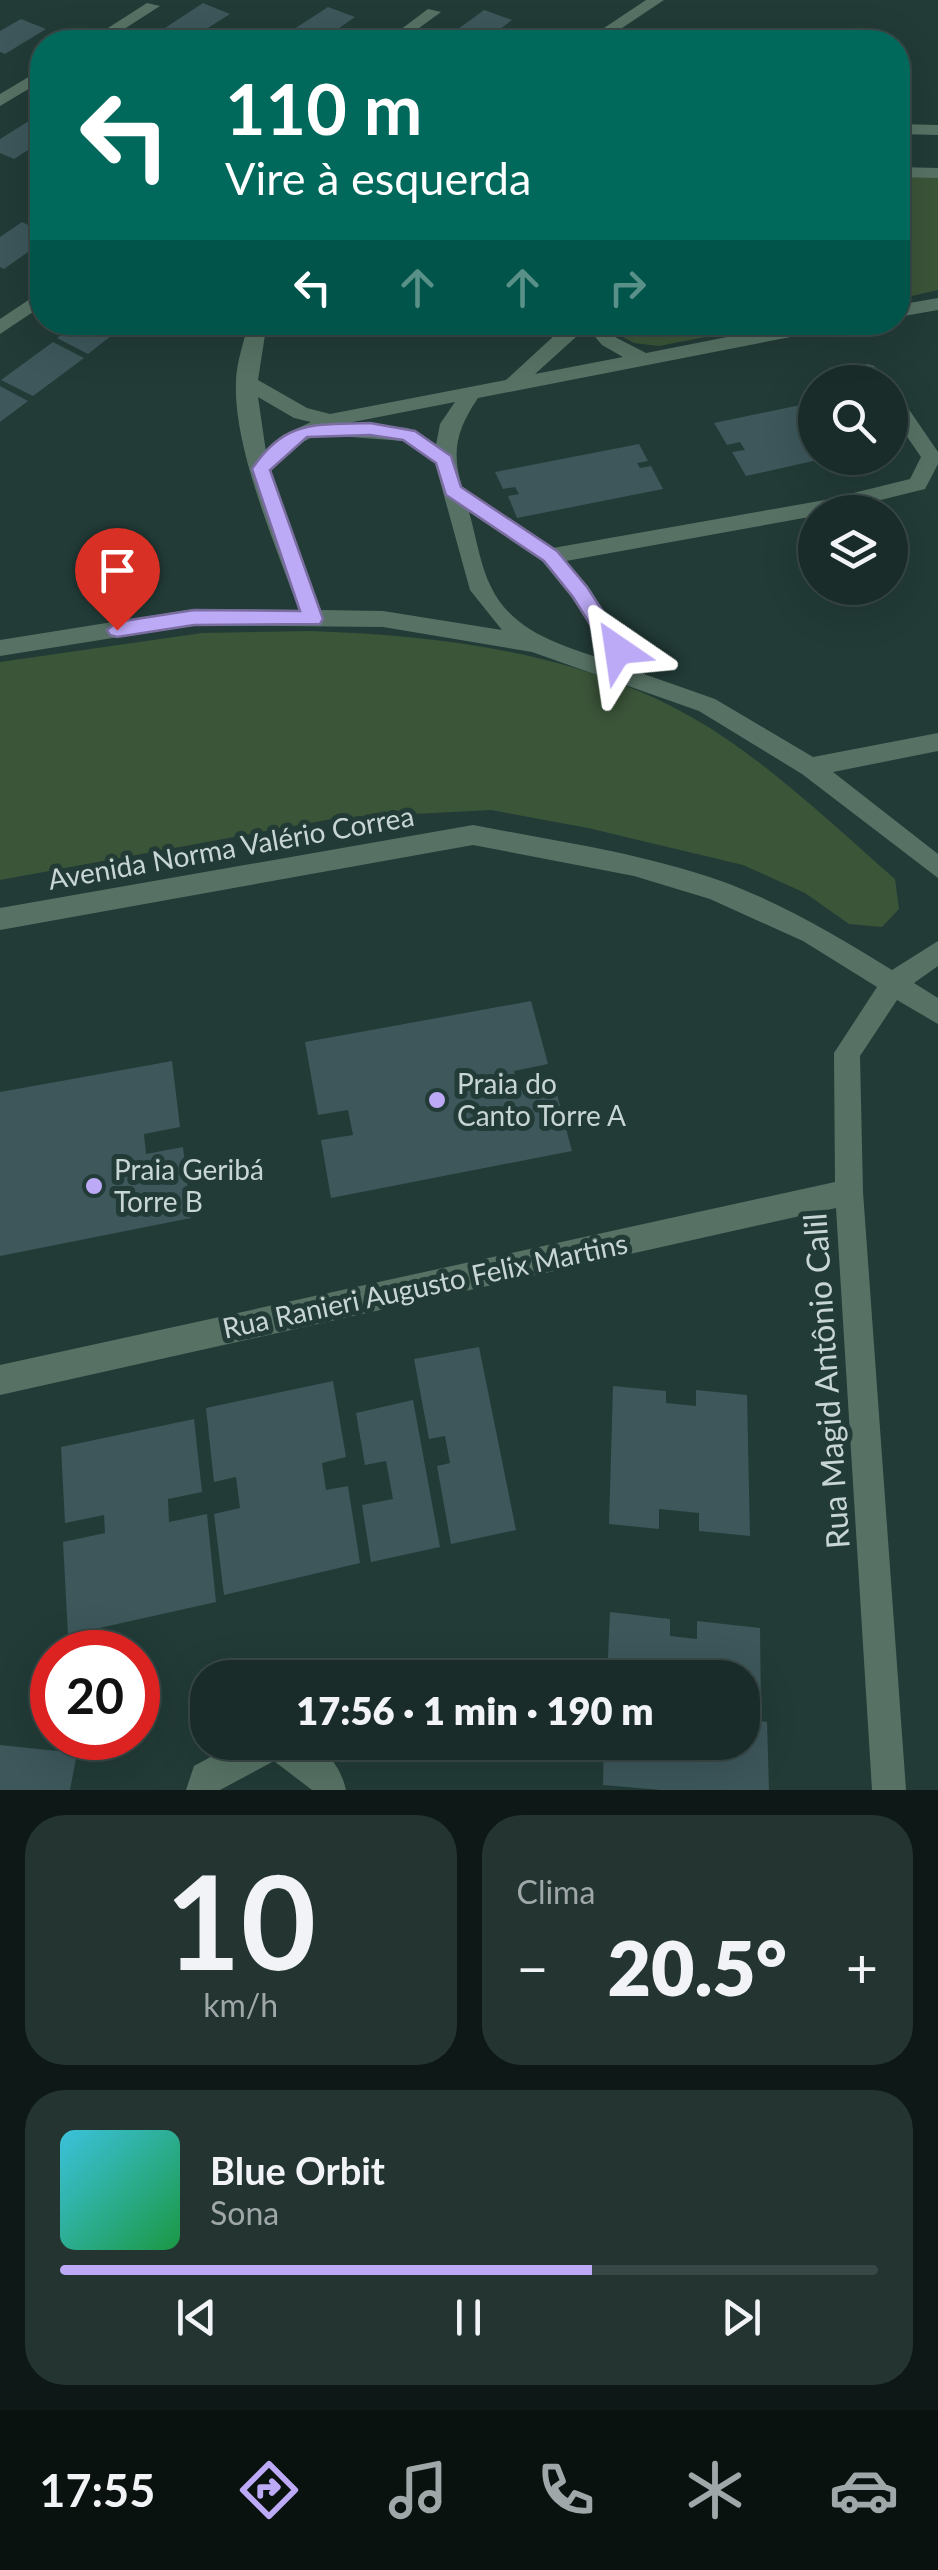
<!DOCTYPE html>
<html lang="pt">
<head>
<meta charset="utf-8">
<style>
  body { margin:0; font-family:Lato,sans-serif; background:#233431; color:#f1f3f6; height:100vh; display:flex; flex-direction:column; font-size:38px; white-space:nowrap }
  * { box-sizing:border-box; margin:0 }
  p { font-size:32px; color:#9fa7a8 }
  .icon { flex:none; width:55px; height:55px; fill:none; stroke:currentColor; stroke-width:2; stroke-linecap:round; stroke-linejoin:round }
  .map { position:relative; height:1790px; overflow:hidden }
  .panel { display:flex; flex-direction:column; gap:25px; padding:25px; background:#0e1817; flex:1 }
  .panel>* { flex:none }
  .banner { position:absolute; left:30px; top:30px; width:880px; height:305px; border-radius:40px; box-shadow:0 10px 40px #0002,0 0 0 2px #384846; background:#00695c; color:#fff; overflow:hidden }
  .controls { position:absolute; left:798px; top:365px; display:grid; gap:20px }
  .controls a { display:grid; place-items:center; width:110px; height:110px; border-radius:50%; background:#1a2c29; box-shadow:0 10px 40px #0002,0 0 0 2px #384846; font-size:50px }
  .speed { position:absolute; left:30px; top:1630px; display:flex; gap:20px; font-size:50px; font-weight:700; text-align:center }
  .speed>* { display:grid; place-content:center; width:130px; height:130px; border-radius:50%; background:#1a2c29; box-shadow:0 10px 40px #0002,0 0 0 2px #384846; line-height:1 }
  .speed .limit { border:15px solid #d22; background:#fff; color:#111 }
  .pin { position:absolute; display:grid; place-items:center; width:85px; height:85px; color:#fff; margin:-102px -42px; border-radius:50% 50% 50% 0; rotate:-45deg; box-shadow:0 0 10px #0007 }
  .pin .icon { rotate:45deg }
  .me { position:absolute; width:110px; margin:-55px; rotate:328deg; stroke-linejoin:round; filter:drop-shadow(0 0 8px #0008) }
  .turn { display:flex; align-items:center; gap:35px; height:210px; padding:0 30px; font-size:45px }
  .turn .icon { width:130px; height:130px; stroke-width:2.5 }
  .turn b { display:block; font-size:70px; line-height:85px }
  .lanes { display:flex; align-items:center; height:95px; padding:0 30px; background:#0003; justify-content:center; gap:50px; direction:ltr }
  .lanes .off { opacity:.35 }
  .big { font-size:75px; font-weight:800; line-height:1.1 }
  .panel .tile { flex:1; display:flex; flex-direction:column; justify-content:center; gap:15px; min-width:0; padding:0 35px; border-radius:40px; background:#233431 }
  .panel .dial { align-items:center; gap:0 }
  .dial b { font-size:130px; line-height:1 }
  .song { display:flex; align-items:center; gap:30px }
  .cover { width:120px; height:120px; border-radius:15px; background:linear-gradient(135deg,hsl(190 70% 55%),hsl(140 70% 35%)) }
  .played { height:10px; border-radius:5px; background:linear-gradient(90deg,#bcaaf6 65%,#384846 65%) }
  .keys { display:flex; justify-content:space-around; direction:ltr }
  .heat { display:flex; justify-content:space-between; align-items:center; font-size:55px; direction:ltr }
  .panel .tiles { flex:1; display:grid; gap:25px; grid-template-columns:1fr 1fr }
  .tile:last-child { grid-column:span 2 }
  .trip { position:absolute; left:190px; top:1660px; width:570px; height:100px; border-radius:40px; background:#1a2c29; box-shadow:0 10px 40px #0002,0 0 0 2px #384846; font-weight:800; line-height:100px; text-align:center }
  .tabs { display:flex; height:160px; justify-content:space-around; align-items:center; background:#0a1210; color:#9fa7a8 }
  .tabs .icon { width:70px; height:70px }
  .tabs .active { color:#bcaaf6 }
  .tabs b { font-size:45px; color:#f1f3f6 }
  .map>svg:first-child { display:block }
  .green { fill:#3b5539 }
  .building { fill:#3d575b }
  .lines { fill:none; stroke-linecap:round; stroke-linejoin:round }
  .minor { fill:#577265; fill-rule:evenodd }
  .route { fill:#bcaaf6; stroke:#7a6ea0; stroke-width:2.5 }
  .poi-dot { fill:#bcaaf6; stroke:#223b37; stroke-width:4 }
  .labels { text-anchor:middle; stroke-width:10; stroke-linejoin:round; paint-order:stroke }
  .street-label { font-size:28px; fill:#c7d5d3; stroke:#223b37 }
  .poi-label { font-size:28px; fill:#c7d5d3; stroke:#223b37; text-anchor:start }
  .near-street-label { font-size:32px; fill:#c7d5d3; stroke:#223b37 }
</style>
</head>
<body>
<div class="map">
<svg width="938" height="1790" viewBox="0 0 938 1790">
  <rect width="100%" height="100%" fill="#223b37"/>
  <path class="green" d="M898 177H938V290L898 299Z
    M611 323V322L777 323 659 346 634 343 614 332Z
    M309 631C439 635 578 652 693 718 765 759 833 825 895 879L899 909 882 927 849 924 805 893 743 865 588 828 491 810 337 818 0 880V662L202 633Z"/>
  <path class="building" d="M203 3 230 14 192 38 165 28Z
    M328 7 355 17 319 42 291 31Z
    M484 10 512 20 483 42 450 35Z
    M21 19 46 29 5 54 0 52V31Z
    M162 31 190 42H144Z
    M32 119 42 123V141L14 159 0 153V139Z
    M22 222 42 232V242L4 269 0 267V237Z
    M78 322H129L88 354 57 338Z
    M53 342 84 358 33 396 1 380Z
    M0 386 28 401 0 422Z
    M815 402V458L822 459 746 476 732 452 745 450 740 442 727 445 714 423Z
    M639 444 648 461 637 463 640 468 651 466 663 489 517 518 508 496 519 494 515 487 503 489 495 472Z
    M531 1001 548 1064 514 1071 518 1090 554 1083 572 1151 331 1198 321 1140 353 1135 348 1110 318 1115 305 1042Z
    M172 1061 180 1127 144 1134 146 1154 183 1147 191 1218 0 1256V1092Z
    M479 1347 516 1530 451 1544 437 1466 450 1463 445 1436 429 1439 414 1359Z
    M333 1381 346 1457 322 1463 326 1490 348 1486 360 1563 224 1595 214 1514 240 1508 236 1477 214 1482 206 1408Z
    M613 1386 666 1391V1403L696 1406V1390L747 1395 750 1536 699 1531V1513L659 1509V1529L609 1524Z
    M413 1400 440 1547 371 1562 362 1505 393 1499 386 1461 365 1465 356 1413Z
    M194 1419 202 1492 168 1499 169 1522 207 1514 216 1602 68 1635 63 1542 105 1533 104 1515 65 1523 61 1447Z
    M610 1612 670 1619V1636L697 1639V1621L760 1628 761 1707 742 1705V1678H607Z
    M561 1660 564 1678H451V1675Z
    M742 1720 767 1722 769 1790H661L603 1785 604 1742H742Z
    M410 1742H474V1745L411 1754Z
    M0 1745 77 1753 70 1790H0Z"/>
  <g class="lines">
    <path class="minor" d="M646 0H664L601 42H583Z
      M147 3 160 6 104 42H86Z
      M428 9 441 12 400 42H384Z
      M42 69V81L0 106V94Z
      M898 124 938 125V135L898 134Z
      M898 167 938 168V178L898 177Z
      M42 291V306L0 334V319Z
      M938 298V310L898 317V305Z
      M249 322H267L258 380 307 408 330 414 506 380 569 322H603L615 337 646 353 804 322H846L837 328 478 398C457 429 451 451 462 487L553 548 825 500 910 479 921 457 890 412V391L897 392 938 452V464L925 489 832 512H815V516L566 561 588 586 644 674 715 699 813 757 938 733V751L833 772 938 854V878L802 774 699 711 532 652 383 627 194 625 0 656V640L194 609 299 610C276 547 233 447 236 382 236 364 244 341 249 322ZM587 327 602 345 623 357 535 374ZM258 397 294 418 311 422 283 435 266 452ZM455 402 440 424 436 445 408 428 348 423ZM328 429 338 436 403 441 435 463 470 590 502 630 383 611 321 610 271 471 297 445ZM469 512 542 561 572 598 614 663C568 647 514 635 491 587 480 565 476 536 469 512Z
      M867 364 874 366 887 382H868L857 370Z
      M473 825C556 841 641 853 721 881 782 903 837 936 892 970L938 941V966L914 983 938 998V1024L897 1000 860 1056 863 1192 906 1790H872L836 1208 0 1395V1365L835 1182 834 1053 877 987 803 941 710 899 634 876 473 845 0 930V908Z
      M238 1742C284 1742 333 1733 346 1790H312L274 1761 220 1790H186L194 1766Z"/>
  </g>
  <path class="route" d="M370 423 415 431 451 456 461 487 557 551 587 587 628 650 625 656H610L573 597 544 561 446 495 436 463 403 440 370 435 307 437 270 470 323 619 320 624 194 625 117 637 110 635 107 630 117 622 194 610 300 611 252 469C285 419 316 425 370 423Z"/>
  <g class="poi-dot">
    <circle cx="437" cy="1100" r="10"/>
    <circle cx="94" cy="1186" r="10"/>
  </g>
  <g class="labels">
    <g class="street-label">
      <text transform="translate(231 848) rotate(-10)" y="10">Avenida Norma Valério Correa</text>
      <text transform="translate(425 1286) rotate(-12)" y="10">Rua Ranieri Augusto Felix Martins</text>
    </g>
    <g class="poi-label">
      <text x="457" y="1094">Praia do<tspan x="457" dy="32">Canto Torre A</tspan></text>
      <text x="114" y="1180">Praia Geribá<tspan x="114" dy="32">Torre B</tspan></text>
    </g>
    <g class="near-street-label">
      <text transform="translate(827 1381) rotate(-94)" y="11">Rua Magid Antônio Calil</text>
    </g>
  </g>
</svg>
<div class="controls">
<a><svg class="icon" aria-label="search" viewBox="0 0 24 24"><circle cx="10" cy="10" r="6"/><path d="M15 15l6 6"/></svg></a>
<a><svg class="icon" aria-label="layers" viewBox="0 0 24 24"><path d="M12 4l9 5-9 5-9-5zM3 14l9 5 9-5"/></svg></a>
</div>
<div class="speed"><div class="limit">20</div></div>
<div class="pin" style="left:117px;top:630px;background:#d93025"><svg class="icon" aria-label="arrive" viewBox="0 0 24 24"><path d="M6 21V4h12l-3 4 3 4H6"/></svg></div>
<svg class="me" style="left:618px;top:650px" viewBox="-20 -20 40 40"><path d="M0-17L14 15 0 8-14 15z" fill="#bcaaf6" stroke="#fff" stroke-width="4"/></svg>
<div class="trip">17:56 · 1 min · 190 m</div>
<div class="banner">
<div class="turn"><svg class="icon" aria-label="left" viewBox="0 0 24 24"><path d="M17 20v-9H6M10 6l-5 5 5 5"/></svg><div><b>110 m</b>Vire à esquerda</div></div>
<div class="lanes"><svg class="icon" aria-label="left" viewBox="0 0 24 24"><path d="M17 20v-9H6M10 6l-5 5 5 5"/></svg><svg class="icon off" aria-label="ahead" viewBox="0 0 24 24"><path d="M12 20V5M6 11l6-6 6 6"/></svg><svg class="icon off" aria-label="ahead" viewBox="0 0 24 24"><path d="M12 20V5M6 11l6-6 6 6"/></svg><svg class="icon off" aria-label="right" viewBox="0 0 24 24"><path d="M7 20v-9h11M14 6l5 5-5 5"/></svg></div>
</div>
</div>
<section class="panel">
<div class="tiles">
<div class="tile dial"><b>10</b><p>km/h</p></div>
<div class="tile"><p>Clima</p>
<div class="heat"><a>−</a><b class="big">20.5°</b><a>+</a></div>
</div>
<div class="tile">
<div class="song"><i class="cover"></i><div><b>Blue Orbit</b><p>Sona</p></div></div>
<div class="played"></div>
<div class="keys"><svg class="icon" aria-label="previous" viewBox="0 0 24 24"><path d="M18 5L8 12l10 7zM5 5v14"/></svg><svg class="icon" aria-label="pause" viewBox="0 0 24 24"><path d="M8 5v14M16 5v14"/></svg><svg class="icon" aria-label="next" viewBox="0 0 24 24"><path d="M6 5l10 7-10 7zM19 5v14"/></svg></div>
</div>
</div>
</section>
<nav class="tabs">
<b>17:55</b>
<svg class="icon active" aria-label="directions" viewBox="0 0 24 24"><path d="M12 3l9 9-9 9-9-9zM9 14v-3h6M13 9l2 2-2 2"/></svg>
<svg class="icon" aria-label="music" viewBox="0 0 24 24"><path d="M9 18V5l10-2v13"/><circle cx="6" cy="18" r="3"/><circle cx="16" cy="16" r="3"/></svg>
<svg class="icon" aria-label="phone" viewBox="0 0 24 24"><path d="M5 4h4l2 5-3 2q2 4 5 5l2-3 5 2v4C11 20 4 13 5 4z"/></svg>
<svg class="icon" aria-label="climate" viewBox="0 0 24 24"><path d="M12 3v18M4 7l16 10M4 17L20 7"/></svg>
<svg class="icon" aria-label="car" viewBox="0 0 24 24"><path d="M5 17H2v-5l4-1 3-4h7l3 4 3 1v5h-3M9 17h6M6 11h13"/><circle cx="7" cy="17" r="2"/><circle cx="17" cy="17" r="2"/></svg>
</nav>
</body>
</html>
